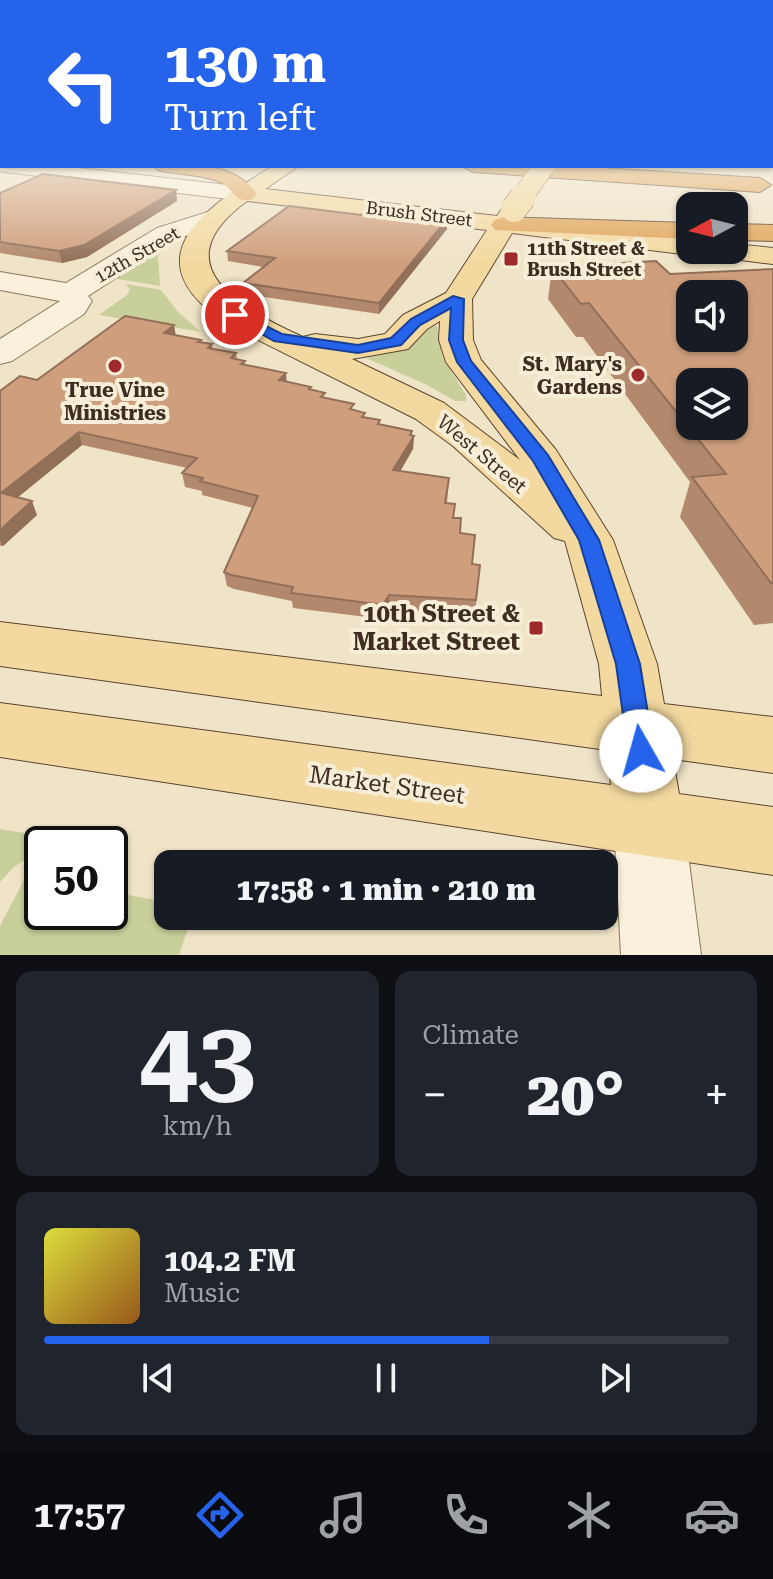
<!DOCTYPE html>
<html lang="en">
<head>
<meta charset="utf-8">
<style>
  body { margin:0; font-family:"Roboto Serif",serif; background:#20242c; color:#f1f3f6; height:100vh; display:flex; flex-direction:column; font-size:30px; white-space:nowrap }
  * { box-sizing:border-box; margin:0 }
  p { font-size:26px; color:#9ea1a6 }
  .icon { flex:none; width:44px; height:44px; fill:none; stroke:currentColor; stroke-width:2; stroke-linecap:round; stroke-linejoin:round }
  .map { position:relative; height:955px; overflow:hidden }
  .side { display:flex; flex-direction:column; gap:16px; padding:16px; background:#0d0f14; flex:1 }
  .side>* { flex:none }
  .banner { position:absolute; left:0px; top:0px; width:774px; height:168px; box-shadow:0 2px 6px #0004; background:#2563eb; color:#fff; overflow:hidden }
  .needle { width:52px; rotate:263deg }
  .controls { position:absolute; left:676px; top:192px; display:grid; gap:16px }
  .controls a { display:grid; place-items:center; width:72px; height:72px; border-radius:16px; background:#171b24; box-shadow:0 2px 6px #0004; font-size:40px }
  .speed { position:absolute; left:24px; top:826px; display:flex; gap:16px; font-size:40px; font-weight:700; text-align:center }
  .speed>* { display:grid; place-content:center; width:104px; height:104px; border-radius:50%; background:#171b24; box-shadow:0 2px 6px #0004; line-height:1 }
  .speed .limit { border:4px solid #111; border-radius:12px; background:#fff; color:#111 }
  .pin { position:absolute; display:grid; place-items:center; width:68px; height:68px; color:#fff; margin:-34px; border:4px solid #fff; border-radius:50%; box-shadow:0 2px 8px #0007 }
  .me { position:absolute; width:88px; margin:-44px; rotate:353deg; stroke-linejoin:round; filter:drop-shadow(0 0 6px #0008) }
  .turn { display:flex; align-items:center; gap:28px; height:168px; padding:0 32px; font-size:36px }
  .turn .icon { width:104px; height:104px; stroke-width:2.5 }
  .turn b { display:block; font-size:56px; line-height:68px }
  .big { font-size:60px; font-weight:800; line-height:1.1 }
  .side .tile { flex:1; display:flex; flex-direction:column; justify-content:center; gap:12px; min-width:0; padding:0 28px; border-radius:16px; background:#20242c }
  .side .dial { align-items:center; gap:0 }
  .dial b { font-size:104px; line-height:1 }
  .song { display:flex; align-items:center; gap:24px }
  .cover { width:96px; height:96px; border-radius:12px; background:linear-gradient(135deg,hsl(60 70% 55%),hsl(30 70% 35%)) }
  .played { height:8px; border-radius:4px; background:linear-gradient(90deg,#2563eb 65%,#363941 65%) }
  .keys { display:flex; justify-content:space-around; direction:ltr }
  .heat { display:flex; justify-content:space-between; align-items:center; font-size:44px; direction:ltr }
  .side .tiles { flex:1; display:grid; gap:16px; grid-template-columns:1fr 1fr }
  .tile:last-child { grid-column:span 2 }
  .trip { position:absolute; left:154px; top:850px; width:464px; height:80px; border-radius:16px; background:#171b24; box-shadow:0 2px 6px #0004; font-weight:800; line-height:80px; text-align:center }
  .tab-bar { display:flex; height:128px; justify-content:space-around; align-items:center; background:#090b0e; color:#9ea1a6 }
  .tab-bar .icon { width:56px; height:56px }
  .tab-bar .selected { color:#2563eb }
  .tab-bar b { font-size:36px; color:#f1f3f6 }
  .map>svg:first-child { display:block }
  .green { fill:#c9cf9b }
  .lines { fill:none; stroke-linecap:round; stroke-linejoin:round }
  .minor-casing { stroke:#8d765c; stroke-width:2 }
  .major-casing { stroke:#5b4430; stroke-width:2 }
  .highway-casing { stroke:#5b4430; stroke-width:2 }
  .minor { fill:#faf1dc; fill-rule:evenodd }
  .major { fill:#f3d9a0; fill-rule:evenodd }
  .highway { fill:#e0a458; fill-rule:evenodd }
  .major-bridge-far1-casing { stroke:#5b4430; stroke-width:22; stroke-linecap:butt }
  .major-bridge-casing { stroke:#5b4430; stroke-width:27; stroke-linecap:butt }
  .major-bridge-far1 { stroke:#f3d9a0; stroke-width:21 }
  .major-bridge { stroke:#f3d9a0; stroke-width:26 }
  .wall { fill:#b2896c }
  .shaded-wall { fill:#916f58 }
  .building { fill:#cf9f7d; stroke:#916f58; stroke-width:2; fill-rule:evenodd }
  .route { fill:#2563eb; stroke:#184099; stroke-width:2 }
  .poi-dot { fill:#9e2a2b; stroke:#f7eed8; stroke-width:3 }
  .labels { text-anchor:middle; stroke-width:8; stroke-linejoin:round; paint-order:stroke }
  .far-street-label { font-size:18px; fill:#3d2e20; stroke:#f7eed8 }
  .far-poi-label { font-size:18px; font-weight:bold; fill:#3d2e20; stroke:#f7eed8; text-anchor:start }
  .poi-label { font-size:20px; font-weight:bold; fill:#3d2e20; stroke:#f7eed8; text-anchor:end }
  .street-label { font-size:20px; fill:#3d2e20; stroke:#f7eed8 }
  .near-poi-label { font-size:24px; font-weight:bold; fill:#3d2e20; stroke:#f7eed8; text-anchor:end }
  .near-street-label { font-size:24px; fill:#3d2e20; stroke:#f7eed8 }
</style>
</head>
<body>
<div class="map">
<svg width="773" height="955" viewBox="0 0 773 955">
  <rect width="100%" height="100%" fill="#f0e4c8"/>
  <path class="green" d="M174 237 158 256 160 286 111 278Z
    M126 284 161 290 179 313 201 332 99 315 127 295 130 289Z
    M429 324 437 326 443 358 466 395V401H455L427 385 366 358 394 351Z
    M0 829 91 844H42V848L14 867 0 882Z
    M25 878 42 881V912H110V892L168 902V916H192L179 955H0V926Z"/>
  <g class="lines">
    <g class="minor-casing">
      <path id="minor" d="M2 160V166H61L245 187 253 189 257 194 253 199 245 201 5 172 0 171Z
        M211 211 220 213 223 218 220 223 175 240 88 296 92 301 84 314 12 361 0 364V339L60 301 0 290V272L66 283 157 228Z
        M649 790 674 800 684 823 701 955H621L614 823 624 800Z"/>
    </g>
    <g class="major-casing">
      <path id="major" d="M273 166H299L265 189 497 216 505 204H523L526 209 520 219 690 239V250H701L690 255 512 233 472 299 473 340 481 360 556 450 613 540 657 664 664 704 773 717V773L673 759 679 794 773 807V875L0 757V703L611 785 607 750 0 666V622L602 696 599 664 565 541 554 538 453 446 416 419 232 327C126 261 203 208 273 166ZM247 201 487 230 446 293 403 315 385 334 358 339 315 334 303 337C240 308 160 265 247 201ZM440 321 439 340 446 362 520 460 444 403 352 359 408 349 427 329Z
        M734 244 773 248V264L708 256 704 250H734Z"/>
    </g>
    <g class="highway-casing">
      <path id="highway" d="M772 129H773V141H772Z
        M0 140H2V152H0Z
        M154 166C192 166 232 160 257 194L253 199C234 204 235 190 222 183 204 174 177 175 158 170Z
        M462 166H571L760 178 771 185 760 192 473 172Z
        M504 217 690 223V239L495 230 491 225 495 220Z
        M734 224 773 225V241L734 240Z"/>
    </g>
    <use href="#minor" class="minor"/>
    <use href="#major" class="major"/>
    <use href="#highway" class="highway"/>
    <g class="major-bridge-far1-casing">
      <path id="major-bridge-far1" d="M521 199 544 166"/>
    </g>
    <g class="major-bridge-casing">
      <path id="major-bridge" d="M514 209 523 197"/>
    </g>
    <use href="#major-bridge-far1" class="major-bridge-far1"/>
    <use href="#major-bridge" class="major-bridge"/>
  </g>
  <path class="wall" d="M176 190 177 201 87 257 62 263 0 253V193Z
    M361 215 447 219V229L379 314 244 294 243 283 263 267 228 261 227 251Z
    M552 267 670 274 773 269V623L754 625 680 517 690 482 583 337H576L548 299Z
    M176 335 212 344 213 349 236 353 237 359 245 361V365L287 382 311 387V390L325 398 354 410 365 417 380 424 414 436 413 449 400 471 449 478 447 503 455 504 454 518 472 564 480 565 475 614 389 609 383 619 293 608 292 601 234 589 227 586 224 572 253 508 202 495V491L185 487 182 473 187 468 82 445 18 497 37 515 3 546H0V391Z"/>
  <path class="shaded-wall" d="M176 190 177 201 87 257 62 263 59 251Z
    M447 219V229L379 314V303Z
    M174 325 176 336 164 333Z
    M286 373 287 385 279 380Z
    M412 431V440L414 436 413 449 393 484V470Z
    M79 432 82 445 6 507 1 493Z
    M32 501 37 515 3 546 0 540V530Z
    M389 595V609L383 619V605Z"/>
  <path class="building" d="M43 174 176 190 84 245 59 251 0 242V193Z
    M289 206 361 215 366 210 447 219 379 303 243 283 275 258 227 251Z
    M656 261 670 274 773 269V583H771L692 477 726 474 589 303 581 304 552 267ZM690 294H734V338H690ZM690 382H734V426H690Z
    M125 316 174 325 164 333 201 340 198 342 212 344 208 348 236 353 231 358 245 361 241 364 286 373 279 380 311 387 309 389 325 393 321 397 354 404 350 409 365 413 362 417 380 420 378 424 412 431 410 435 414 436 393 470 449 478 445 503 455 504 453 518H461L460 533 475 535 472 564 480 565 476 600 389 595 383 605 291 593 293 587 231 575 224 572 258 496 200 481 203 478 182 473 197 458 79 432 1 493 32 501 0 530V391L20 376 37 380Z"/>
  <linearGradient id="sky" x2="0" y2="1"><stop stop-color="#8fbad6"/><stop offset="0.49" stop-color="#f8f3e6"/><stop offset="1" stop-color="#f8f3e6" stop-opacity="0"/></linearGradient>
  <rect width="773" height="263" fill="url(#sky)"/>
  <path class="route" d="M453 296 464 299 463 340 471 361 548 455 599 540 640 664 654 751 651 759 641 763 632 759 628 751 616 664 579 540 533 461 457 362 449 340 451 308 420 325 401 345 358 353 274 341 228 315 240 313 282 334 358 345 391 338 411 319Z"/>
  <g class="poi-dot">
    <rect x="503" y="251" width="16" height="16" rx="4"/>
    <circle cx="115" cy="366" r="8"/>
    <circle cx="638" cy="375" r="8"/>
    <rect x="528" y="620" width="16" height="16" rx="4"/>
  </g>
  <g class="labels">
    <g class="far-street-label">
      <text transform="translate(419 214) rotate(7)" y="6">Brush Street</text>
      <text transform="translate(137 255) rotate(-30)" y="6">12th Street</text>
    </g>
    <g class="far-poi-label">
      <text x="527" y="255">11th Street &amp;<tspan x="527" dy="21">Brush Street</tspan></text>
    </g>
    <g class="poi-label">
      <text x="622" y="371">St. Mary's<tspan x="622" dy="23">Gardens</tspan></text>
      <text x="115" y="397" text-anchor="middle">True Vine<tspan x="115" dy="23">Ministries</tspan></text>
    </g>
    <g class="street-label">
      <text transform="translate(482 454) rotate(40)" y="7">West Street</text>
    </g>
    <g class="near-poi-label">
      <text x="520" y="622">10th Street &amp;<tspan x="520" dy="28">Market Street</tspan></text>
    </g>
    <g class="near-street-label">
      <text transform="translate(387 785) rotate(8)" y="8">Market Street</text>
    </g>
  </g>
</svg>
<div class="controls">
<a><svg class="needle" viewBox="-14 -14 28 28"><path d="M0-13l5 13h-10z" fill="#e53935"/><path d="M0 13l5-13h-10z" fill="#9ea1a6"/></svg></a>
<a><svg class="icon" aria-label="sound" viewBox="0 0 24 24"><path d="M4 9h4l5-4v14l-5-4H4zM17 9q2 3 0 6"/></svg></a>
<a><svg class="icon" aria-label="layers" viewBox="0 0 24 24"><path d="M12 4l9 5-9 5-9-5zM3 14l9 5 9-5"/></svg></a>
</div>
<div class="speed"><div class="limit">50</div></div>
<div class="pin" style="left:235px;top:315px;background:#d93025"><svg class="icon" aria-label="arrive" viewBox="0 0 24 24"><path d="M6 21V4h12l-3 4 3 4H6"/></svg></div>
<svg class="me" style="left:641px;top:751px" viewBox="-20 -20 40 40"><circle r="19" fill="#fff"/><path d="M0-13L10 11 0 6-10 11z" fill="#2563eb"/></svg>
<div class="trip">17:58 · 1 min · 210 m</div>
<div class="banner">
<div class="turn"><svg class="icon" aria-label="left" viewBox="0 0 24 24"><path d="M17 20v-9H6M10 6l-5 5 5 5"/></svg><div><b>130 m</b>Turn left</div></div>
</div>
</div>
<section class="side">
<div class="tiles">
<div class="tile dial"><b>43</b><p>km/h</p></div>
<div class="tile"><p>Climate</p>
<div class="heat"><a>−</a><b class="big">20°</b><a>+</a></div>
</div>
<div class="tile">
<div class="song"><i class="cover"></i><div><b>104.2 FM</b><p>Music</p></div></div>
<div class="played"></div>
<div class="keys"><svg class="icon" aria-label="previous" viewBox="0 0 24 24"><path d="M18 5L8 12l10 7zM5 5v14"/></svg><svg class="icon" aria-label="pause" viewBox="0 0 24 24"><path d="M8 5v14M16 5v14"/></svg><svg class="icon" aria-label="next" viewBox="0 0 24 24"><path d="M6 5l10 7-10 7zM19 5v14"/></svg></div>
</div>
</div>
</section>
<nav class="tab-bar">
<b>17:57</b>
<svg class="icon selected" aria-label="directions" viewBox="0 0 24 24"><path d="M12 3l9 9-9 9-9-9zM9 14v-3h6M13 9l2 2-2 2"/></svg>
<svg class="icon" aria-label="music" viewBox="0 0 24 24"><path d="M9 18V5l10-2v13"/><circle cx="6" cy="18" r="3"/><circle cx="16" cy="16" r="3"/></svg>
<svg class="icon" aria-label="phone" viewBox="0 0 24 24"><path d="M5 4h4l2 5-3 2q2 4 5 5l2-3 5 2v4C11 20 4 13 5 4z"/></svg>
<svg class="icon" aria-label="climate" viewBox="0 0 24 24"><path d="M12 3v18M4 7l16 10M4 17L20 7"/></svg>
<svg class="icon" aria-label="car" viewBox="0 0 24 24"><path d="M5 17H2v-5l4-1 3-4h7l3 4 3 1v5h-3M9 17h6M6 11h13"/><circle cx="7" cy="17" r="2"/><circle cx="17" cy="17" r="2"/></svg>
</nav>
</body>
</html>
